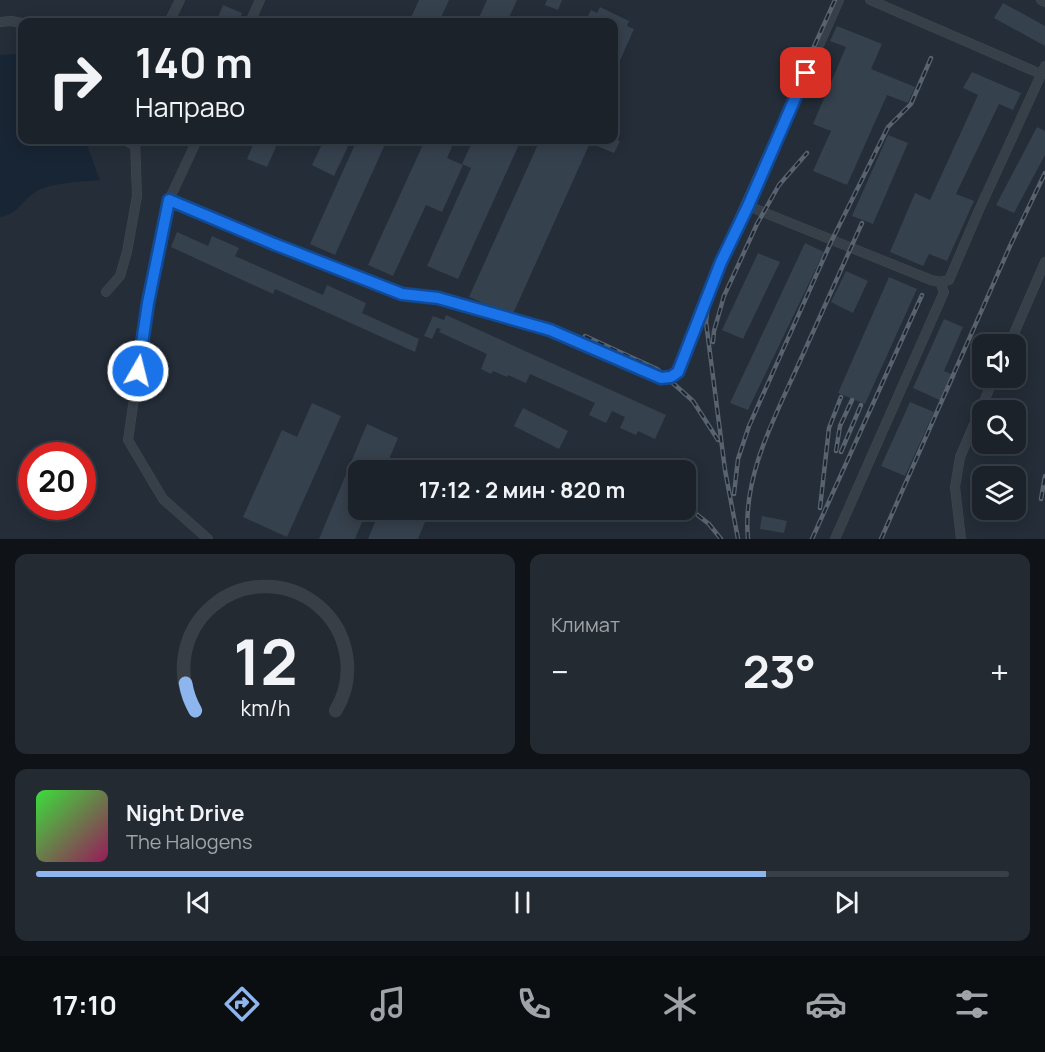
<!DOCTYPE html>
<html lang="ru">
<head>
<meta charset="utf-8">
<style>
  body { margin:0; font-family:Manrope,sans-serif; background:#242a32; color:#f1f3f6; height:100vh; display:flex; flex-direction:column; font-size:22px; white-space:nowrap }
  * { box-sizing:border-box; margin:0 }
  p { font-size:20px; color:#a0a4a8 }
  .icon { flex:none; width:33px; height:33px; fill:none; stroke:currentColor; stroke-width:2; stroke-linecap:round; stroke-linejoin:round }
  .map { position:relative; height:539px; overflow:hidden }
  .panel { display:flex; flex-direction:column; gap:15px; padding:15px; background:#0f1317; flex:1 }
  .panel>* { flex:none }
  .hud { position:absolute; left:18px; top:18px; width:600px; height:126px; border-radius:12px; box-shadow:0 3px 15px #0003,0 0 0 2px #393f47; background:#1b222a; color:#f1f3f6; overflow:hidden }
  .controls { position:absolute; left:972px; top:334px; display:grid; gap:12px }
  .controls a { display:grid; place-items:center; width:54px; height:54px; border-radius:12px; background:#1b222a; box-shadow:0 3px 15px #0003,0 0 0 2px #393f47; font-size:30px }
  .speed { position:absolute; left:18px; top:442px; display:flex; gap:12px; font-size:30px; font-weight:700; text-align:center }
  .speed>* { display:grid; place-content:center; width:78px; height:78px; border-radius:50%; background:#1b222a; box-shadow:0 3px 15px #0003,0 0 0 2px #393f47; line-height:1 }
  .speed .limit { border:9px solid #d22; background:#fff; color:#111 }
  .pin { position:absolute; display:grid; place-items:center; width:51px; height:51px; color:#fff; margin:-26px; border-radius:12px; box-shadow:0 3px 9px #0006 }
  .me { position:absolute; width:66px; margin:-33px; rotate:8deg; stroke-linejoin:round; filter:drop-shadow(0 0 4px #0008) }
  .turn { display:flex; align-items:center; gap:21px; height:126px; padding:0 18px; font-size:27px }
  .turn .icon { width:78px; height:78px; stroke-width:2.5 }
  .turn b { display:block; font-size:42px; line-height:51px }
  .big { font-size:45px; font-weight:700; line-height:1.1 }
  .panel .tile { flex:1; display:flex; flex-direction:column; justify-content:center; gap:9px; min-width:0; padding:0 21px; border-radius:12px; background:#242a32 }
  .panel .dial { align-items:center; gap:0 }
  .dial svg { height:156px; overflow:visible; fill:none; stroke:#393f47; stroke-width:7; stroke-linecap:round; text-anchor:middle }
  .dial text { fill:#f1f3f6; stroke:none }
  .song { display:flex; align-items:center; gap:18px }
  .cover { width:72px; height:72px; border-radius:9px; background:linear-gradient(135deg,hsl(120 70% 55%),hsl(330 70% 35%)) }
  .played { height:6px; border-radius:3px; background:linear-gradient(90deg,#8eb6ee 75%,#393f47 75%) }
  .keys { display:flex; justify-content:space-around; direction:ltr }
  .heat { display:flex; justify-content:space-between; align-items:center; font-size:33px; direction:ltr }
  .panel .tiles { flex:1; display:grid; gap:15px; grid-template-columns:1fr 1fr }
  .tile:last-child { grid-column:span 2 }
  .trip { position:absolute; left:348px; top:460px; width:348px; height:60px; border-radius:12px; background:#1b222a; box-shadow:0 3px 15px #0003,0 0 0 2px #393f47; font-weight:700; line-height:60px; text-align:center }
  .menu { display:flex; height:96px; justify-content:space-around; align-items:center; background:#0b0e11; color:#a0a4a8 }
  .menu .icon { width:42px; height:42px }
  .menu .selected { color:#8eb6ee }
  .menu b { font-size:27px; color:#f1f3f6 }
  .map>svg:first-child { display:block }
  .water { fill:#182534 }
  .building { fill:#36414e }
  .lines { fill:none; stroke-linecap:round; stroke-linejoin:round }
  .minor-casing { stroke:#404851; stroke-width:10 }
  .minor { stroke:#373f49; stroke-width:9 }
  .rail-casing { stroke:#59636f; stroke-width:4.5 }
  .rail { stroke:#1c242d; stroke-width:2; stroke-dasharray:7; stroke-linecap:butt }
  .route-casing { stroke:#114b97; stroke-width:15 }
  .route { stroke:#1a73e8; stroke-width:10 }
</style>
</head>
<body>
<div class="map">
<svg width="1045" height="539" viewBox="0 0 1045 539">
  <rect width="100%" height="100%" fill="#242d38"/>
  <path class="water" d="M14 54 22 56V140H85L100 180C82 182 49 182 34 193 20 203 19 213 0 217V55Z"/>
  <path class="building" d="M419 0H449L439 22H409Z
    M487 0H517L507 22H477Z
    M547 0H562L558 10 545 5Z
    M1003 3 1045 26V46L994 18Z
    M223 5 242 13 238 22H216Z
    M600 7 629 21 627 26 634 29 618 65 614 63V22H585L591 10 597 13Z
    M837 26 882 44 871 69 915 87 908 103 887 95 847 185 813 171 831 131 813 124 846 47 830 41Z
    M972 72 1021 93 1013 110 999 104 956 194 974 201 947 261 929 254 923 266 890 252 915 193 930 200 978 95 963 88Z
    M1037 127 1045 131V155L1014 213 996 205Z
    M888 135 908 143 873 224 852 216Z
    M614 139 620 141 614 153 590 143 512 316 469 297 540 140Z
    M255 140H279L267 167 247 159Z
    M324 140H351L334 176 312 165Z
    M357 140H387L335 255 310 244Z
    M425 140H455L447 158 463 165 442 212 426 205 393 276 368 265Z
    M473 140H521L458 279 427 266 471 168 462 164Z
    M177 232 208 246 212 236 239 248 235 256 323 295 327 285 366 303 362 313 419 339 415 352 275 289 273 294 171 247Z
    M805 243 824 252 748 410 730 403Z
    M758 253 780 262 743 339 722 330Z
    M846 271 868 281 853 313 831 302Z
    M889 277 917 289 865 404 838 393Z
    M446 315 666 415 655 439 638 431 636 435 620 428 625 417 612 411 606 423 589 415 595 403 530 374 526 383 508 375 507 377 493 371 491 374 481 369 487 354 439 332 441 329 437 328 432 339 424 336 433 316 444 320Z
    M944 319 963 327 944 371 956 376 944 402 913 388Z
    M910 402 934 412 905 476 881 466Z
    M312 403 341 416 287 537 243 517 282 430 297 437Z
    M523 408 568 431 559 449 514 426Z
    M367 424 398 438 384 471H358V510H367L355 539H319Z
    M380 510H410L427 517 418 539H368Z
    M762 516 787 521 784 533 760 529Z"/>
  <g class="lines">
    <g class="minor-casing">
      <path id="minor" d="M870 0 1041 74
        M1041 0 1045 2
        M0 22 11 21 22 23
        M169 22 180 0
        M250 22 260 0
        M125 140 135 146
        M197 140 169 200 148 303 128 440 163 499 208 539
        M169 200 274 244 402 294 438 298 550 330 661 378 671 377 678 372 721 262 748 206 839 0
        M748 206 931 280 940 282 949 280 979 210 1045 66
        M106 292 120 276 127 252 137 196 135 140
        M1009 345 1045 262
        M835 539 944 292 940 282
        M961 539 955 487 960 457 994 378"/>
    </g>
    <use href="#minor" class="minor"/>
    <g class="rail-casing">
      <path id="rail" d="M585 336 657 369 693 401 718 440
        M713 342 714 331 724 296 757 224 779 185 807 153
        M836 451 840 426 852 400
        M841 452 861 405
        M734 494 738 459 749 426 831 242 888 127 911 104 931 58
        M1041 499 1045 476
        M686 506 709 524 721 539
        M820 508 829 428 841 397
        M738 539 725 470 706 322 710 288 719 257 835 0
        M748 539C742 476 775 417 800 361 821 315 841 269 862 223
        M812 539 922 295
        M881 539 1010 246 1045 173"/>
    </g>
    <use href="#rail" class="rail"/>
  </g>
  <g class="lines">
    <g class="route-casing">
      <path id="route" d="M138 371 148 303 169 200 274 244 402 294 438 298 550 330 661 378 671 377 678 372 721 262 748 206 806 73"/>
    </g>
    <use href="#route" class="route"/>
  </g>
</svg>
<div class="controls">
<a><svg class="icon" aria-label="sound" viewBox="0 0 24 24"><path d="M4 9h4l5-4v14l-5-4H4zM17 9q2 3 0 6"/></svg></a>
<a><svg class="icon" aria-label="search" viewBox="0 0 24 24"><circle cx="10" cy="10" r="6"/><path d="M15 15l6 6"/></svg></a>
<a><svg class="icon" aria-label="layers" viewBox="0 0 24 24"><path d="M12 4l9 5-9 5-9-5zM3 14l9 5 9-5"/></svg></a>
</div>
<div class="speed"><div class="limit">20</div></div>
<div class="pin" style="left:806px;top:73px;background:#d93025"><svg class="icon" aria-label="arrive" viewBox="0 0 24 24"><path d="M6 21V4h12l-3 4 3 4H6"/></svg></div>
<svg class="me" style="left:138px;top:371px" viewBox="-20 -20 40 40"><circle r="17" fill="#1a73e8" stroke="#fff" stroke-width="3"/><path d="M0-11L8 9 0 5-8 9z" fill="#fff"/></svg>
<div class="trip">17:12 · 2 мин · 820 m</div>
<div class="hud">
<div class="turn"><svg class="icon" aria-label="right" viewBox="0 0 24 24"><path d="M7 20v-9h11M14 6l5 5-5 5"/></svg><div><b>140 m</b>Направо</div></div>
</div>
</div>
<section class="panel">
<div class="tiles">
<div class="tile dial"><svg viewBox="0 0 100 80">
<path d="M14 69A42 42 0 1 1 86 69"/>
<path d="M14 69A42 42 0 0 1 9 55" stroke="#8eb6ee"/>
<text x="50" y="56" font-size="32" font-weight="700">12</text>
<text x="50" y="72" font-size="11">km/h</text>
</svg></div>
<div class="tile"><p>Климат</p>
<div class="heat"><a>−</a><b class="big">23°</b><a>+</a></div>
</div>
<div class="tile">
<div class="song"><i class="cover"></i><div><b>Night Drive</b><p>The Halogens</p></div></div>
<div class="played"></div>
<div class="keys"><svg class="icon" aria-label="previous" viewBox="0 0 24 24"><path d="M18 5L8 12l10 7zM5 5v14"/></svg><svg class="icon" aria-label="pause" viewBox="0 0 24 24"><path d="M8 5v14M16 5v14"/></svg><svg class="icon" aria-label="next" viewBox="0 0 24 24"><path d="M6 5l10 7-10 7zM19 5v14"/></svg></div>
</div>
</div>
</section>
<nav class="menu">
<b>17:10</b>
<svg class="icon selected" aria-label="directions" viewBox="0 0 24 24"><path d="M12 3l9 9-9 9-9-9zM9 14v-3h6M13 9l2 2-2 2"/></svg>
<svg class="icon" aria-label="music" viewBox="0 0 24 24"><path d="M9 18V5l10-2v13"/><circle cx="6" cy="18" r="3"/><circle cx="16" cy="16" r="3"/></svg>
<svg class="icon" aria-label="phone" viewBox="0 0 24 24"><path d="M5 4h4l2 5-3 2q2 4 5 5l2-3 5 2v4C11 20 4 13 5 4z"/></svg>
<svg class="icon" aria-label="climate" viewBox="0 0 24 24"><path d="M12 3v18M4 7l16 10M4 17L20 7"/></svg>
<svg class="icon" aria-label="car" viewBox="0 0 24 24"><path d="M5 17H2v-5l4-1 3-4h7l3 4 3 1v5h-3M9 17h6M6 11h13"/><circle cx="7" cy="17" r="2"/><circle cx="17" cy="17" r="2"/></svg>
<svg class="icon" aria-label="filters" viewBox="0 0 24 24"><path d="M4 7h16M4 17h16"/><circle cx="9" cy="7" r="2"/><circle cx="15" cy="17" r="2"/></svg>
</nav>
</body>
</html>
